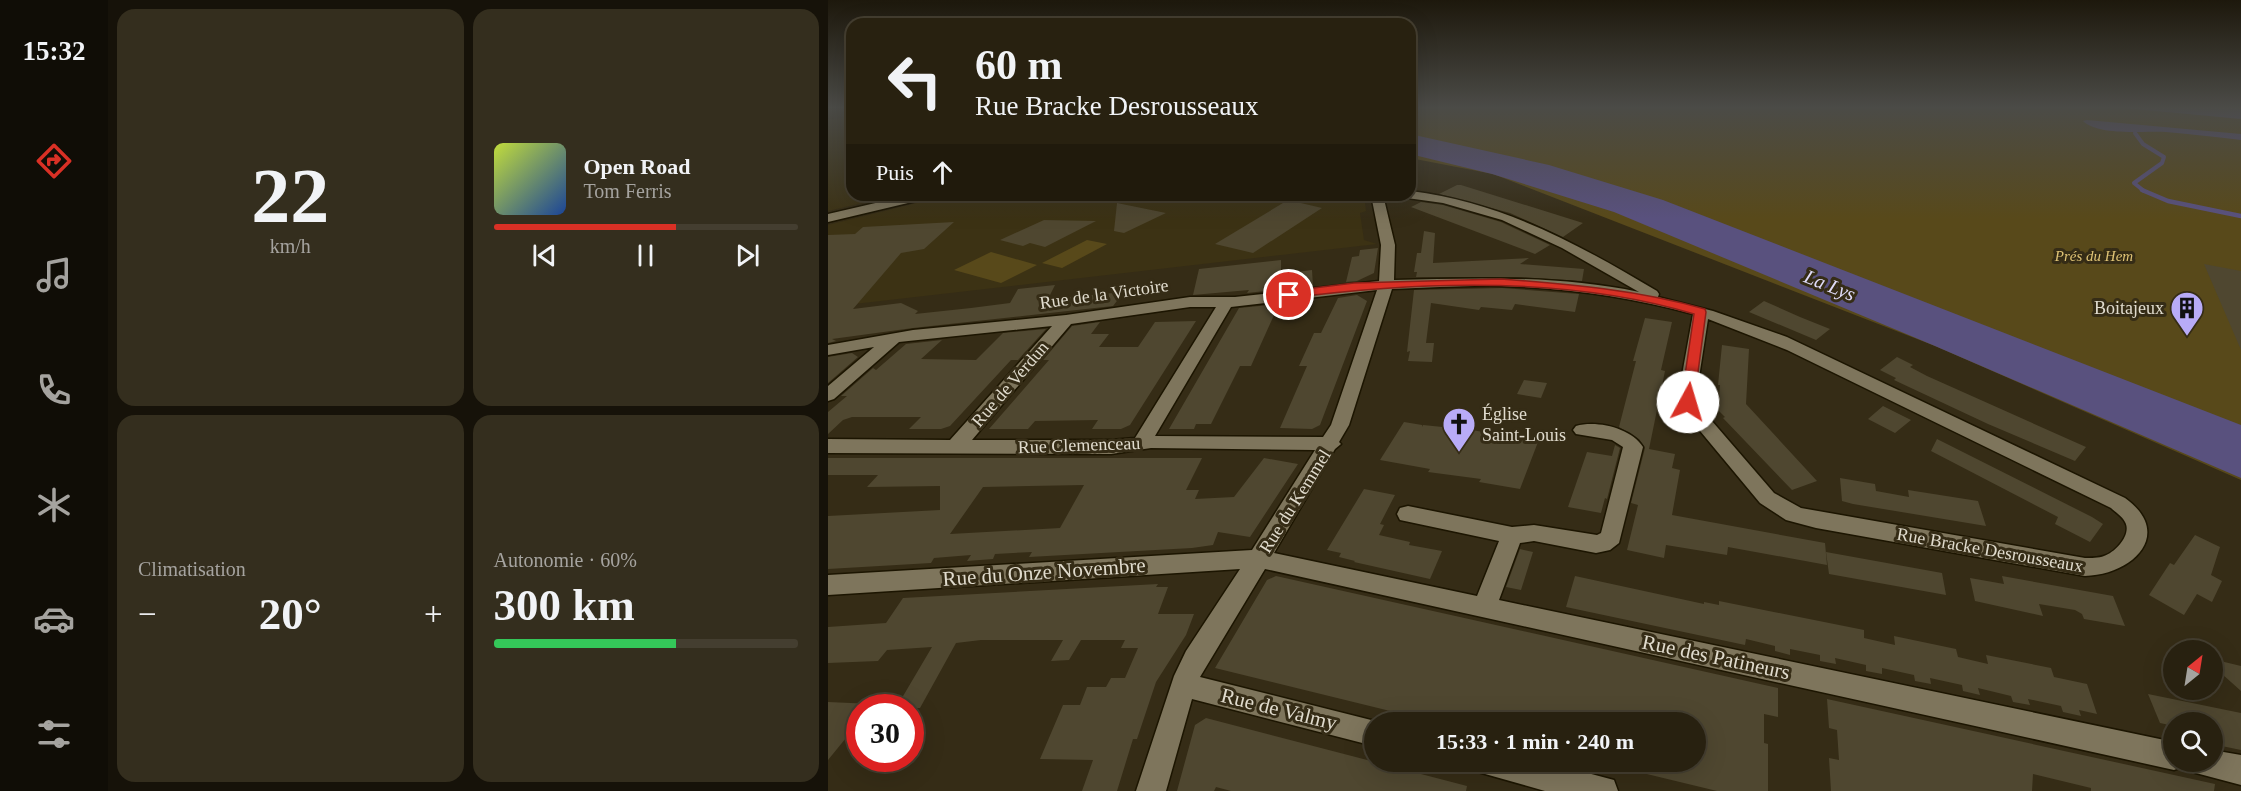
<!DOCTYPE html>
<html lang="fr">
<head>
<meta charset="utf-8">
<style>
  body { margin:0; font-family:"Times New Roman",serif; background:#342e1e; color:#f1f3f6; height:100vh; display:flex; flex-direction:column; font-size:22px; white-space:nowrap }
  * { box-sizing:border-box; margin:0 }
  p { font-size:20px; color:#a5a39f }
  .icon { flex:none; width:33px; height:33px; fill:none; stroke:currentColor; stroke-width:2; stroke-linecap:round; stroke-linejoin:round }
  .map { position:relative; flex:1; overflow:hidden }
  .drawer { display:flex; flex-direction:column; gap:9px; padding:9px; background:#161209; width:720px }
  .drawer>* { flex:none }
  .top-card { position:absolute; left:18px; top:18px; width:570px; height:183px; border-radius:18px; box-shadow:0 6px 24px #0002,0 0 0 2px #443e30; background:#282110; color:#f1f3f6; overflow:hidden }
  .needle { width:39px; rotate:30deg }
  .controls { position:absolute; left:1335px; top:640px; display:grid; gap:12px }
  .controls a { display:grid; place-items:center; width:60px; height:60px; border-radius:50%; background:#282110; box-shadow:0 6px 24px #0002,0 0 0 2px #443e30; font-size:30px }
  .speed { position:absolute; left:18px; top:694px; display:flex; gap:12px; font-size:30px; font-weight:700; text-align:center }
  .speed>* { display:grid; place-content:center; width:78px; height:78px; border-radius:50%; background:#282110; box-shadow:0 6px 24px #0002,0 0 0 2px #443e30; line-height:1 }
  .speed .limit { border:9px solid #d22; background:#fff; color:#111 }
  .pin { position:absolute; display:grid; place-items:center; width:51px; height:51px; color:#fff; margin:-26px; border:3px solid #fff; border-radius:50%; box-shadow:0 2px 6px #0007 }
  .me { position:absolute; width:66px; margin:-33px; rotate:6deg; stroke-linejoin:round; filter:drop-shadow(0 0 4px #0008) }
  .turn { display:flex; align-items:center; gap:21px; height:126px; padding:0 30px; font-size:27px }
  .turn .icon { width:78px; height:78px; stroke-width:2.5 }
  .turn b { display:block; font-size:42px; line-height:51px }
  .then { display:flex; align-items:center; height:57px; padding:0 30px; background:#0003; gap:12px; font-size:22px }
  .big { font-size:45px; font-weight:700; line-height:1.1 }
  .drawer .widget { flex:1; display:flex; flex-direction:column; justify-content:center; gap:9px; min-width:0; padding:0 21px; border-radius:18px; background:#342e1e }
  .drawer .dial { align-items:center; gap:0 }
  .dial b { font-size:78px; line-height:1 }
  .song { display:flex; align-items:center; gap:18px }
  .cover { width:72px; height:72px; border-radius:9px; background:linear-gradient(135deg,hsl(70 70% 55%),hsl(220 70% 35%)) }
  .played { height:6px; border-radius:3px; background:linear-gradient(90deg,#d93025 60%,#443e30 60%) }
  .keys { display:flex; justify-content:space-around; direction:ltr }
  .heat { display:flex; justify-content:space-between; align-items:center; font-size:33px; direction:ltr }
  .charge { height:9px; border-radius:4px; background:linear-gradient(90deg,#34c759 60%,#443e30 0) }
  .drawer .tiles { flex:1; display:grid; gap:9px; grid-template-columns:repeat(2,1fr) }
  .trip { position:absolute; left:536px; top:712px; width:342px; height:60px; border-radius:30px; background:#282110; box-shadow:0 6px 24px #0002,0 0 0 2px #443e30; font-weight:700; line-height:60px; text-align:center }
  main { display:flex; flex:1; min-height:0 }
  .tab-bar { display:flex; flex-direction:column; width:108px; justify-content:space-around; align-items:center; background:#100d06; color:#a5a39f }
  .tab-bar .icon { width:42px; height:42px }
  .tab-bar .active { color:#d93025 }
  .tab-bar b { font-size:27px; color:#f1f3f6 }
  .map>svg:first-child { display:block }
  .built { fill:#3c3214 }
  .green { fill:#58491a }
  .water { fill:#59517e }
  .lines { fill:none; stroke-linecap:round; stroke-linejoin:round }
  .stream-far1 { stroke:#59517e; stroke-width:4 }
  .stream { stroke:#59517e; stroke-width:4.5 }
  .building { fill:#4f4730; fill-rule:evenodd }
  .minor-casing { stroke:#1c1501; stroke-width:3 }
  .minor { fill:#7e755c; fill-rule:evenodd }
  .route { fill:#d93025; stroke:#8d1f18; stroke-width:1.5 }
  .labels { text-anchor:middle; stroke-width:6; stroke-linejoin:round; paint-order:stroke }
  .far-park-label { font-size:15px; font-style:italic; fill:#dfc375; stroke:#352c16 }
  .street-label { font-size:18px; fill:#e0dbcd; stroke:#352c16 }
  .poi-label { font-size:18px; fill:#e0dbcd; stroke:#352c16; text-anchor:end }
  .water-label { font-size:20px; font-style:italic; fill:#dfdbf9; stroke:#352c16 }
  .near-street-label { font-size:21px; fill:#e0dbcd; stroke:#352c16 }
</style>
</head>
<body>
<main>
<nav class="tab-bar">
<b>15:32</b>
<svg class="icon active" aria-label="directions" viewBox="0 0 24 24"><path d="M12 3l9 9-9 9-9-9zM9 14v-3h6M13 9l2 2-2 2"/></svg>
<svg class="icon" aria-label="music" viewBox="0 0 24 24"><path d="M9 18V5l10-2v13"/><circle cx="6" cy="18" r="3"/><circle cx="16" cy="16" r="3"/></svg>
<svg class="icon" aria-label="phone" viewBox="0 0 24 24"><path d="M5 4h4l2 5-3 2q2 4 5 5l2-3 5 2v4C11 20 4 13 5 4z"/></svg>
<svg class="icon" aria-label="climate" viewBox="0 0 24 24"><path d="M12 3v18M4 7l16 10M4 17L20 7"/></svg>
<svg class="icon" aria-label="car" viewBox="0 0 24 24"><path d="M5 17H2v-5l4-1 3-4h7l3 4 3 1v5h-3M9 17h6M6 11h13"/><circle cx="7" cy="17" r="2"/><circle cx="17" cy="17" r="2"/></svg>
<svg class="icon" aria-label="filters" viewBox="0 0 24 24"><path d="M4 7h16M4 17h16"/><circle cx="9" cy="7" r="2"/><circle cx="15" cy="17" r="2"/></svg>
</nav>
<section class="drawer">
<div class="tiles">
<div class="widget dial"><b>22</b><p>km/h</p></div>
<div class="widget">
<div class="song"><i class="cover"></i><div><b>Open Road</b><p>Tom Ferris</p></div></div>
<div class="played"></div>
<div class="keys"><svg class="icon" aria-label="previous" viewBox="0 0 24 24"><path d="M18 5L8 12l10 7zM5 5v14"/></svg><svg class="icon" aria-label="pause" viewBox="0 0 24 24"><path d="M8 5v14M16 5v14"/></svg><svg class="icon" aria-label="next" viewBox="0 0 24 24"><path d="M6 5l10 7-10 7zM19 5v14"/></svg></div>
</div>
<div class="widget"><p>Climatisation</p>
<div class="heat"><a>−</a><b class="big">20°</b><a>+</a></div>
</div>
<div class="widget"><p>Autonomie · 60%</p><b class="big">300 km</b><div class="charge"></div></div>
</div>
</section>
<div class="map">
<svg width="1413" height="791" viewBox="0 0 1413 791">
  <rect width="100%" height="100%" fill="#352c16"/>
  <path class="built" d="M24 118V195H68L0 211V119Z
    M121 195H536L538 211 532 213 536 240 549 244 0 307V225Z"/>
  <path class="green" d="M582 108H1413V480L1107 346 665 174 582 158Z
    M259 240 279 244 234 268 214 263Z
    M163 252 209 265 173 283 126 270Z"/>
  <path class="water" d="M1296 108H1413V119Z
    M1259 120 1413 134V140C1388 137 1363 134 1338 132 1317 131 1270 136 1255 121Z
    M582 134 721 165 835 200 1395 418 1413 425V478L1107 346 786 212 664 174 582 154Z"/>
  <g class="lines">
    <path class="stream-far1" d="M1307 133 1315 144 1336 157 1334 163 1306 183 1316 191"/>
    <path class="stream" d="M1314 190 1340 201 1413 216"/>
  </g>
  <path class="building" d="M629 185H633L755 223 735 237 682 213 611 194Z
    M460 200 494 208 425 253 387 244Z
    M593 202 615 205 673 222 722 245 707 254 583 207Z
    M289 203 338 213 296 233 286 231Z
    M216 220 268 221 217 247 202 243 195 246 172 240Z
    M126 222 96 249 73 253 25 309 73 303 90 311 87 314 143 308 182 303 190 289 227 285 220 299 296 292 285 306 85 328 4 339 8 341 0 343V235L27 234 35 227Z
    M596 231 607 233 605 263 701 258 692 264 756 269 754 281 689 277H588L589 272H586L589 253H593Z
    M550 248 546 273 529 281 518 282 524 257 531 256 532 250Z
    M453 260V274L484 270 485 286 419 293 421 290 365 295 371 269Z
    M1376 264 1413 271V350L1385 285Z
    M674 288 751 294 747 312 687 304 684 310 653 307 651 310 603 303 598 343H606L604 362 580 361 582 351 579 352 586 290Z
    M529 295 539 301 492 425 484 429 452 428 479 366H471L486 333H493L510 298Z
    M936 301 972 317 1002 329 988 340 921 312Z
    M451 304 423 366H412L383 424H368L366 429H341L411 308Z
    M817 318 844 322 833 370 837 371 821 449 847 454 844 468 852 470 844 515 997 543 999 565 900 547 899 555 838 545 836 558 799 550 810 505 803 503 817 448 811 439 791 427 808 361H805Z
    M368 321 302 425 293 429H264L270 420 207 421 200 429H161L221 360H215L244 326 272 322 263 334H281L271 347H310L327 322Z
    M218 329 190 360H183L122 426 113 429H81L93 417H24L15 420 0 434V412L19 396H13L45 368 48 370 78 344 114 340 93 359 148 360 175 333Z
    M894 345 921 349 918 404 989 481 964 490 895 418 897 417 890 410 892 385H890Z
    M24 353 30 357 0 383V357Z
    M1069 357 1085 365 1082 367 1099 376 1258 447 1247 461 1160 424 1066 380 1068 378 1052 370Z
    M696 380 719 383 713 398 689 394Z
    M1055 406 1083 420 1067 433 1040 419Z
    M576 422 594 425V427L595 425 644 430 710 442 692 489 651 482 653 479 600 472 602 469 552 460Z
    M1109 439 1264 517 1275 524 1262 542 1227 524 1230 517 1103 451Z
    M787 445 792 448 779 499 777 498 773 513 740 507 759 452 784 456Z
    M0 458H374L358 490H371L367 499 406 497 436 458 470 464 422 537 390 532 385 545 364 548 201 557 204 552 167 554 165 559 139 561 143 555 106 558 103 563 0 569V516L112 510V486L39 487 50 475H0ZM256 485 232 528 122 534 155 487Z
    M1012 478 1047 484 1048 491 1081 497 1080 490 1150 501 1158 526 1025 504 1014 501Z
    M536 489 567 495 552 524 556 525 551 535 582 542 581 545 614 551 602 579 526 562 527 561 511 557 513 553 499 550Z
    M1367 535 1392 547 1383 575 1394 581 1384 602 1369 594 1356 615 1321 595 1342 563 1346 565Z
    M692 549 705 552 693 590 678 587Z
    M998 552 1114 573 1118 595 1001 574Z
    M448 576 950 688V717L936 714V743L940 744V791H889L794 768 795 762H867V723H611L387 668 439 580Z
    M747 576 876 604V602L891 605V601L1036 630V638L1067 645 1066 636 1128 649 1130 657 1160 664 1158 655 1223 668 1226 677 1259 684 1269 714 1251 710 1253 716 1235 712 1233 706 1200 699 1202 705 1185 702 1183 696 1150 688 1152 695 1135 691 1134 685 1102 678 1103 684 1087 681 1086 675 1054 668V674L1038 671V665L1007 658 1008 664 992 661V655L962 649V655L947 651V646L918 639 917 645 738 607Z
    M1174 576 1285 596 1297 626 1256 619 1254 614 1247 610 1211 604 1215 616 1147 601 1142 578 1176 584Z
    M330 584 328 587H340L330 614H366L358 635 328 682 309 739H305L289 791H254L265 760 212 759 235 705H252L259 687H278L283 678H297L310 648H293L297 640H253L241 660 223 661 235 640H153L128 643 92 708H68L104 647 59 650 50 661 0 663V627L58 623 75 598Z
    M1384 659 1413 666V691L1384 665Z
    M1320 694 1413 713V750L1384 744V723H1346V726L1332 723Z
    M999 699 1387 784 1386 791H1263V788L1205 774 1204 791H1003L1001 758 1011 760 1009 730 1001 728Z
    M0 702 45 704 42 708H32V727H27L0 760Z
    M378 718 639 786 638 791H403L388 787 386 791H349L367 725Z"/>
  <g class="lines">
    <g class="minor-casing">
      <path id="minor" d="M583 191C676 203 750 244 829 291L831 294 830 297 885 311 959 337 1297 498C1347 534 1304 575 1257 576L988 528 958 520 932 503 853 408 850 397 865 314C803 297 738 288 674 286 638 285 601 288 564 289L521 425 511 442 513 444 507 449 446 553 649 596 671 541 572 520 569 514 572 508 580 506 684 527 706 525 769 535 773 533 795 447 784 440 748 434 745 430 748 426C769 420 803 428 815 447L791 543 782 550 768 553 706 541 692 543 671 600 1346 742V762H1358L1356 766 1346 770 437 569 372 677 555 723H546V746L364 699 338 791H308L346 676 358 651 412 569 0 595V575L424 550 487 450 323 448 283 454 0 453V439L122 440 224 326 71 342 6 399 0 401V386L46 347 0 355V345L85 330 238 315 362 297H407L551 281 553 245 543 195H555L567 245 566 280C647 278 730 275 811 292L734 248 674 220 615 203 579 198 577 195H582ZM549 290 503 425 495 437 327 436 403 307ZM362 307H388L307 438 283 440H144L243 324ZM880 319 959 350 1283 508C1287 512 1294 516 1297 522 1304 534 1288 552 1276 556 1271 558 1263 558 1257 558L973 508 946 493 871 406 868 397Z
        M82 195H103L101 198 0 222V214Z
        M1384 750 1413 755V785L1364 772 1360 762H1384Z
        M646 762H718L786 780 790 791H717L650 772Z"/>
    </g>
    <use href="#minor" class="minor"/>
  </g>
  <linearGradient id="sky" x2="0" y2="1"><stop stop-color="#1d180c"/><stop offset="0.49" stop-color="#4b4b47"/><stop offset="1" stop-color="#4b4b47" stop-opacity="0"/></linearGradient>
  <rect width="1413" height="219" fill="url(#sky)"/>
  <path class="route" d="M673 279C742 284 810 290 877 309L878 312 866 402 860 406 853 402 866 314C740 276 591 281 461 298L456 295 461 291 526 283Z"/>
  <defs>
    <g id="building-pin" transform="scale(1.725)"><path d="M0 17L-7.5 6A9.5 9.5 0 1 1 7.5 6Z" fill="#b8abf7" stroke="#352c16"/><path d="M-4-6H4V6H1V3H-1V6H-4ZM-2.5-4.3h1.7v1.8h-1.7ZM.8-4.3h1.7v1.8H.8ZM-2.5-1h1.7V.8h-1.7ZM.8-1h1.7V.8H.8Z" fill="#111"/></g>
    <g id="church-pin" transform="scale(1.725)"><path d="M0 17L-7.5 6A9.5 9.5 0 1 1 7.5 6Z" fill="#b8abf7" stroke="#352c16"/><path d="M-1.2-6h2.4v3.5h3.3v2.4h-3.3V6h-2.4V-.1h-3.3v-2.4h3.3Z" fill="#111"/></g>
  </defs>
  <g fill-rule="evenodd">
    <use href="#building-pin" x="1359" y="308"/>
    <use href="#church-pin" x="631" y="424"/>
  </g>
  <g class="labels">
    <g class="far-park-label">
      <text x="1266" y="261">Prés du Hem</text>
    </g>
    <g class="street-label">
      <text transform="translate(276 294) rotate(-8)" y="6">Rue de la Victoire</text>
      <text transform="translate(182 384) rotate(-49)" y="6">Rue de Verdun</text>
      <text transform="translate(251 445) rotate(-2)" y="6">Rue Clemenceau</text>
      <text transform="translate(467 501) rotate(-58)" y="6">Rue du Kemmel</text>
      <text transform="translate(1162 550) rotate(10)" y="6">Rue Bracke Desrousseaux</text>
    </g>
    <g class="poi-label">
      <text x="1336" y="314">Boitajeux</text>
      <text x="654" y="420" text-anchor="start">Église<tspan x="654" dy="21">Saint-Louis</tspan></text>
    </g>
    <g class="water-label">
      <text transform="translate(1002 285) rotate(22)" y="7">La Lys</text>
    </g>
    <g class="near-street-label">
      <text transform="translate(216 572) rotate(-4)" y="7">Rue du Onze Novembre</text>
      <text transform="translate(888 657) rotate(12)" y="7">Rue des Patineurs</text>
      <text transform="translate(451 709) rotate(14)" y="7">Rue de Valmy</text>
    </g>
  </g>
</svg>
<div class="controls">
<a><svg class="needle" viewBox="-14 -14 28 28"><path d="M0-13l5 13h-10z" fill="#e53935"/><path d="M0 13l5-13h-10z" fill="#a5a39f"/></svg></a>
<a><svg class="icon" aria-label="search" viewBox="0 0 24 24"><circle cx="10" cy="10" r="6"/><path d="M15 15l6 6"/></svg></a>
</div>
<div class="speed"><div class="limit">30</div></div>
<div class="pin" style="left:461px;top:295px;background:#d93025"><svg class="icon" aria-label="arrive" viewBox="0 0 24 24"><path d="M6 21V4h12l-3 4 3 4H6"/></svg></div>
<svg class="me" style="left:860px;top:402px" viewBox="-20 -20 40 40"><circle r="19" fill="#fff"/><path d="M0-13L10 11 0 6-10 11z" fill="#d93025"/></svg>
<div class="trip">15:33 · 1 min · 240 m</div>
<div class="top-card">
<div class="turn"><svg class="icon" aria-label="left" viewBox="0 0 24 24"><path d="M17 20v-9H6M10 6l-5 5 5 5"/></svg><div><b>60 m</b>Rue Bracke Desrousseaux</div></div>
<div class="then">Puis<svg class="icon" aria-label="ahead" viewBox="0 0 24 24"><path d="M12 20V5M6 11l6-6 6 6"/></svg></div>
</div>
</div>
</main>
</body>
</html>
